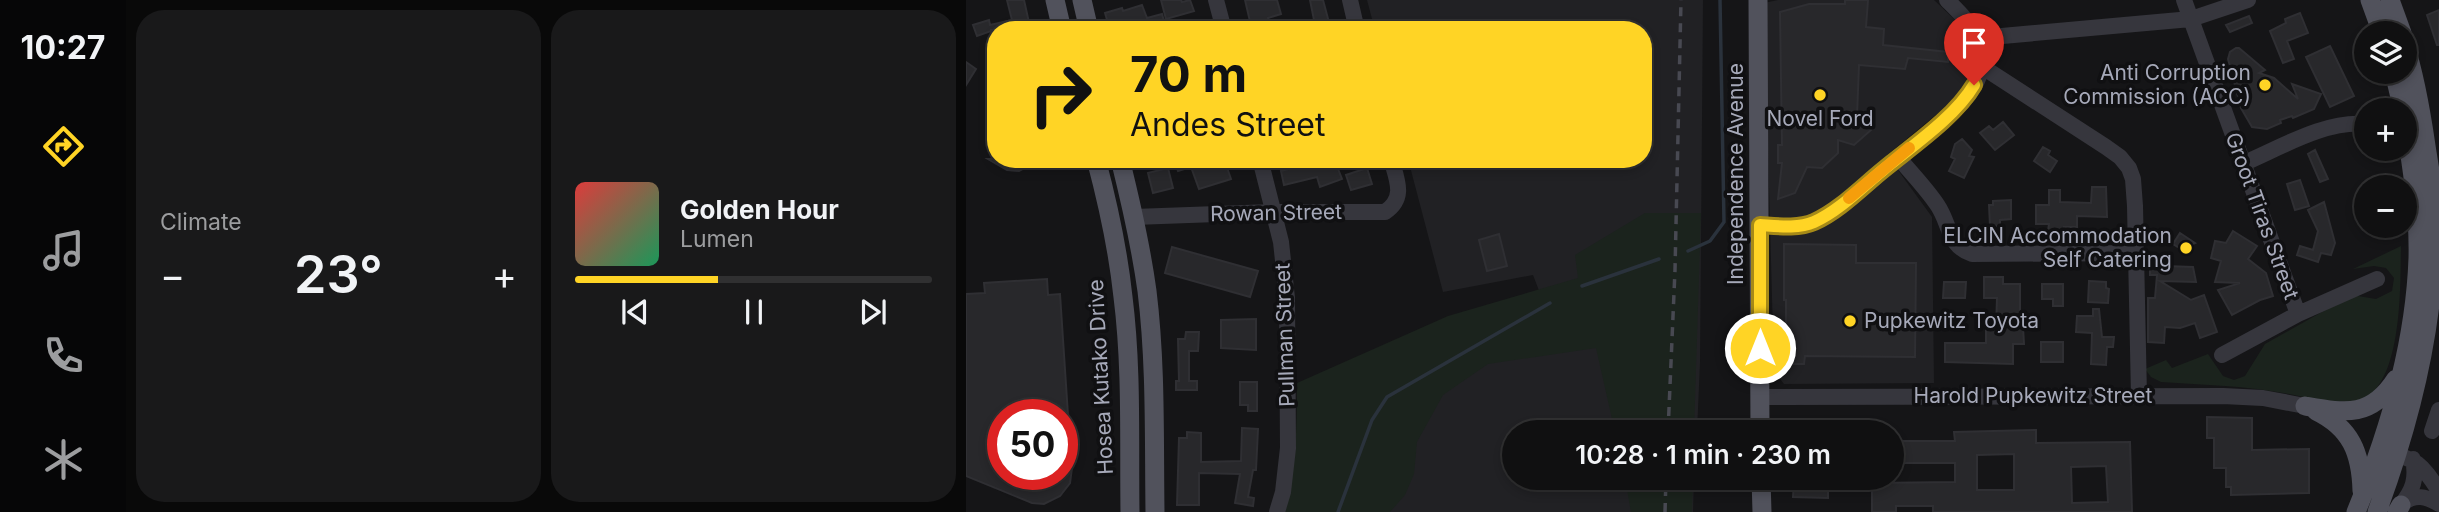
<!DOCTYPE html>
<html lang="en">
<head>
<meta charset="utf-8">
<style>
  body { margin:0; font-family:Inter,sans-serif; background:#19191a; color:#f1f3f6; height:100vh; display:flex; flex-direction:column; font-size:26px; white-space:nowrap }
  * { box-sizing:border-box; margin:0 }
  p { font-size:23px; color:#9c9d9f }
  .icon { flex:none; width:38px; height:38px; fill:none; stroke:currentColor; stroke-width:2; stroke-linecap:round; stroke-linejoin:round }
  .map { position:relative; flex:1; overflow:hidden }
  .details { display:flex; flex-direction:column; gap:10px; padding:10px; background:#090909; width:840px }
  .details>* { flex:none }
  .banner { position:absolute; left:21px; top:21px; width:665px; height:147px; border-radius:28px; box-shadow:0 4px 10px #0003,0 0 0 2px #303031; background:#ffd425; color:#111; overflow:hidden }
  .fabs { position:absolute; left:1388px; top:21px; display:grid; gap:14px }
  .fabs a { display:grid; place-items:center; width:63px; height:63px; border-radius:50%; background:#101011; box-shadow:0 4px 10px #0003,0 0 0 2px #303031; font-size:35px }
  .speed { position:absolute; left:21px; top:399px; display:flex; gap:14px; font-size:35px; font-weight:700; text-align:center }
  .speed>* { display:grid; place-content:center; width:91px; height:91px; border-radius:50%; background:#101011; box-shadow:0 4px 10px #0003,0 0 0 2px #303031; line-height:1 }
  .speed .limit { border:10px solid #d22; background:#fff; color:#111 }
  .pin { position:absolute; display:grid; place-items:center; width:60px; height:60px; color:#fff; margin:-72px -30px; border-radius:50% 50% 50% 0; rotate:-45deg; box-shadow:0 0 7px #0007 }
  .pin .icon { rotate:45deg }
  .me { position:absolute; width:77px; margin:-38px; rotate:0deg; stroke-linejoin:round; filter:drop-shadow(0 0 5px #0008) }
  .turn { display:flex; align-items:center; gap:24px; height:147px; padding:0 28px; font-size:32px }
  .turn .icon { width:91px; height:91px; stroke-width:2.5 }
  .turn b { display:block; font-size:49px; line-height:60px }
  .big { font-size:52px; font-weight:600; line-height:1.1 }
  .details .card { flex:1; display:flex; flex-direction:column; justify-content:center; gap:10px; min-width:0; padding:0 24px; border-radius:28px; background:#19191a }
  .song { display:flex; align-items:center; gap:21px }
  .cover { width:84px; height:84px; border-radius:10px; background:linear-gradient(135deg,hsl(0 70% 55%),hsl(150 70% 35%)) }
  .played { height:7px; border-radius:4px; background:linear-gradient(90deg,#ffd425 40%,#303031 40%) }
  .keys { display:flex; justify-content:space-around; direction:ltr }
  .heat { display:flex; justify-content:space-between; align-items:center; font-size:38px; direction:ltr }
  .details .tiles { flex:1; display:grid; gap:10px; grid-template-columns:repeat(2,1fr) }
  .trip { position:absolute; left:536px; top:420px; width:402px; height:70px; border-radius:35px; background:#101011; box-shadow:0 4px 10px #0003,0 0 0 2px #303031; font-weight:600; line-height:70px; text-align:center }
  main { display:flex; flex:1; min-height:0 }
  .dock { display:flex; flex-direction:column; width:126px; justify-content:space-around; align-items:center; background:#060607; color:#9c9d9f }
  .dock .icon { width:49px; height:49px }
  .dock .on { color:#ffd425 }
  .dock b { font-size:32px; color:#f1f3f6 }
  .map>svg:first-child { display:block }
  .built { fill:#212124 }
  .green { fill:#1b231d }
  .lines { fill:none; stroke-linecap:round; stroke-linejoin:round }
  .stream { stroke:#2a323c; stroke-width:3.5 }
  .building { fill:#28282b; stroke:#2f2f33; stroke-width:2; fill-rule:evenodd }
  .minor { stroke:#36363d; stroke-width:16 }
  .major { stroke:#51525c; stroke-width:19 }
  .rail { stroke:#484952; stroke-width:3.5; stroke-dasharray:9 7; stroke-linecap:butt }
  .route-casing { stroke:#a68a18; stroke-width:18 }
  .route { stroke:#ffd425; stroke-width:12 }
  .slow { stroke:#f59e0b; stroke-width:12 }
  .poi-dot { fill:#ffd425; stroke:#101012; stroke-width:2.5 }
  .labels { text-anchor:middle; stroke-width:7; stroke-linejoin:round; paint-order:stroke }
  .poi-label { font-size:21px; fill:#a6a9b9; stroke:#101012; text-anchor:end }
  .street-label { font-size:21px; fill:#a6a9b9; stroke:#101012 }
</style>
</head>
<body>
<main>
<nav class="dock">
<b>10:27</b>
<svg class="icon on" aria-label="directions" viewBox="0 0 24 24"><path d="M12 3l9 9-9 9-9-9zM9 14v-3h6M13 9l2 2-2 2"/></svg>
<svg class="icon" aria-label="music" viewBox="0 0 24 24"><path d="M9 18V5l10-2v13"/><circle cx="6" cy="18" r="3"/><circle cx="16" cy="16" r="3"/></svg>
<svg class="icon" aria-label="phone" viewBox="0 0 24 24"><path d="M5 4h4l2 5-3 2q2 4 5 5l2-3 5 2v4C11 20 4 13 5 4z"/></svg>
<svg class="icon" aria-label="climate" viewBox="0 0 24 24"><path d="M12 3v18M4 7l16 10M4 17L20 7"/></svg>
</nav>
<section class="details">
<div class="tiles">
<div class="card"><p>Climate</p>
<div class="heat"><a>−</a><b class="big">23°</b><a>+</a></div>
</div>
<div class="card">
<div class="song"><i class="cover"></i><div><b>Golden Hour</b><p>Lumen</p></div></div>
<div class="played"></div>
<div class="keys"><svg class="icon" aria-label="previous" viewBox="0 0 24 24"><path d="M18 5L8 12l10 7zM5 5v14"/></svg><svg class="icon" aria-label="pause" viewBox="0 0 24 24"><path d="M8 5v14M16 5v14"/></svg><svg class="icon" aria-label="next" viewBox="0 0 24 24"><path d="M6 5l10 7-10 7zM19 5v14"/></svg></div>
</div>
</div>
</section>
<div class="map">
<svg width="1473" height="512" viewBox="0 0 1473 512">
  <rect width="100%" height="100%" fill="#151517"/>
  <path class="built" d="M401 0H737L734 363 731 432H548V478H728L727 512H372L418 404 577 301 567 275 477 292 442 159H677V30H409Z
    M812 0H968L1008 38V68L1000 85 977 109 921 155 966 217 968 383 818 384 808 371 798 3Z"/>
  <path class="green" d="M679 213H735L728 432H649L630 348 522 364 477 395 451 442 448 474 439 495 424 512H319C330 469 331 427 331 383L482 316 612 278 609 255Z
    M1435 246C1434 287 1438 394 1386 404 1367 408 1347 398 1328 395 1285 386 1240 385 1195 382L1185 377 1179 369 1200 360 1206 368 1242 354 1257 376 1268 380 1279 376 1299 344 1386 295 1410 299 1426 291 1428 278 1420 268 1408 266 1387 269Z
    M659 478H727L726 512H665Z"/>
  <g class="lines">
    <path class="stream" d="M722 251 744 241 758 222 754 0
      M616 286 693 259
      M372 512 406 420 421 397 584 303"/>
  </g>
  <path class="building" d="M41 0H58L64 27 55 30H25V31L11 36 7 25 23 20 24 25 46 20Z
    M195 0H215L216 2 224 0 228 11 200 19Z
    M279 0H311L315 14 302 18 305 30H286Z
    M344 0H357L365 30H350Z
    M879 0H902L900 27 918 29 917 45 982 52V62L942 58 939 69 893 65 891 116 905 130 888 145 872 140V153L856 168 841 167 829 193 812 199 816 163H812V145H816L814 12 843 4H879Z
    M176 5 181 18 196 14 200 28 194 30H144L139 13 156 8 157 11Z
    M1473 10V45H1471L1461 15Z
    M1334 13 1342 33 1321 41 1328 59 1317 63 1304 31 1320 23 1319 19Z
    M1283 16 1286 23 1264 32 1260 25Z
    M1364 46 1388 96 1364 107 1340 57Z
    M1270 48H1273L1299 70 1293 73 1308 78 1332 99 1326 84 1355 94 1348 109 1327 118 1326 116 1314 120 1315 123 1301 129 1286 127 1275 108 1262 59 1264 52Z
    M0 62 10 69 0 85Z
    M1037 122 1048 135 1029 150 1014 133 1023 126 1027 130Z
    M996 139 1006 150 1003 156 1008 157 998 178 983 171 989 159 985 157 989 144Z
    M1077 147 1084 151 1082 155 1091 161 1084 172 1068 161Z
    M1349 150 1362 179 1354 182 1342 154Z
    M22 159H76L53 171 41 170Z
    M208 159H245L246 163 258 159 265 179 233 189 225 167 212 171Z
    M350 159H368L376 179 354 187 351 177 318 185 315 171 351 161Z
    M202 168 207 188 187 193 182 173Z
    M401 168 406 184 385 190 380 175Z
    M1334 180 1343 206 1329 210 1321 184Z
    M1126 187H1140L1141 217 1111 216V227H1098V231H1082L1083 224H1070V205H1083V190H1094V202L1125 203Z
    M1045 200V219L1034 220V226H1024L1023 205H1027V201Z
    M1358 202 1369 243 1365 255 1355 253 1352 262 1331 255 1334 246 1347 250 1352 231 1342 210Z
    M1267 231 1291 246 1282 259 1300 273 1307 296 1294 300 1266 315 1252 290 1274 283 1249 282 1255 261 1245 258 1249 241 1260 243Z
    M1214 233 1229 243 1215 249 1207 244Z
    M533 234 541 266 521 271 513 240Z
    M818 244 890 245V263H950L949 357 839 356 838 364H823V342H820V300H818Z
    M206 247 292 271 284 297 199 273Z
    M1184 260H1200L1199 266 1227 267 1230 282 1194 281 1225 300 1238 295 1251 332 1234 338 1229 323 1214 328 1199 327 1198 343 1182 342V298H1189L1191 275H1184Z
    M1018 277H1037V284H1054V327H1057L1058 344H1047V364L979 362V343H1020V328H1030L1031 298H1018Z
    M81 279 82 295 94 294 102 415H37V474H96V429H103L106 468 104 483 94 496 78 504 66 503 0 476V294L19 293 18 283Z
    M1123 281 1140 282V288L1143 289 1142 303 1122 302Z
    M978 282H1000L999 298H977Z
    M1076 284H1097V306H1087V299H1076Z
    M1127 309H1133L1136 337H1148L1147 347H1141L1140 365 1125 364 1126 333 1110 332 1111 316H1127Z
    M290 319V350L255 348V320Z
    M220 332H233L232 351H223V381H231V390H210V381H213L212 339H219Z
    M1075 342H1097V362H1075Z
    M274 382H291V411H282V405H274Z
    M1241 417 1286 418V450L1343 449V493L1265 495V487H1260V468H1248V438H1241Z
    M276 428 292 429 290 470H287L282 497 288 498 287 506 269 503 274 474 233 473V505H211L213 438H221V432L235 433V462L275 461Z
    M1070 430V443L1164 442 1166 512H967V506H930V512H906V483L989 482V463H926V441H989L988 432ZM1048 454V490H1011V455ZM1140 466 1142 502 1106 503 1105 467Z
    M828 480 862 481V498L827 497Z"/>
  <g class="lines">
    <path class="minor" d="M250 0 258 30
      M384 0 391 30
      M1218 0 1332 314
      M1014 38 1225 19 1282 0
      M1015 66 1140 147 1154 157 1163 168 1167 179 1169 206 1173 396
      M932 157C945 173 961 189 972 206 984 224 982 246 1006 254L1170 253
      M294 159 315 242 321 298 322 448 317 492 311 512
      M1276 164C1314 148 1359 120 1400 124
      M168 217 308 212H419C440 198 431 180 425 159
      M794 225C810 226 832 229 847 222 872 212 903 182 924 164 951 142 983 120 1004 93 1009 85 1014 77 1015 68 1019 36 1003 22 981 0
      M1256 355 1332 314 1411 279
      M793 397 1257 396 1297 398 1339 406
      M1466 431 1473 410
      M1419 452C1451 459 1455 463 1473 491
      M1437 503C1449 494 1460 496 1473 504
      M1435 505C1447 490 1451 479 1447 459"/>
    <path class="major" d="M89 0 96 30
      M116 0 123 30
      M792 0 794 432
      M1404 0 1416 33
      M1424 0 1436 33
      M1428 72 1437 110
      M130 159C142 204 152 250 157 297 166 368 163 441 164 512
      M154 159C165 203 175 247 181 291 190 364 188 439 189 512
      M1339 406C1380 413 1405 418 1430 379
      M1350 411C1385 428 1395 453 1396 491
      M795 478 796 512
      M1390 512C1423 432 1449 344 1452 258 1453 211 1446 165 1438 119
      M1411 512C1447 415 1473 310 1468 205 1467 185 1463 166 1460 146 1455 111 1449 76 1438 42
      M1431 512 1435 505"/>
    <path class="rail" d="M702 432 709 270 715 0
      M699 512 700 478"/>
  </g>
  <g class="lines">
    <g class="route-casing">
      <path id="route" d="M794 348V225C810 226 832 229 848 222 873 211 896 187 917 170 946 146 989 117 1008 85"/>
    </g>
    <use href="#route" class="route"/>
    <path class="slow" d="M883 198 943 148"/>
  </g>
  <g class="poi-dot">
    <circle cx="1299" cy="85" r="7"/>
    <circle cx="854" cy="95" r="7"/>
    <circle cx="1220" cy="248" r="7"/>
    <circle cx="884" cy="321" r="7"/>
  </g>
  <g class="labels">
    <g class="poi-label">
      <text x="1285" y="80">Anti Corruption<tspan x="1285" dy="24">Commission (ACC)</tspan></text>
      <text x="854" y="126" text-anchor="middle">Novel Ford</text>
      <text x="1206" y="243">ELCIN Accommodation<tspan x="1206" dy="24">Self Catering</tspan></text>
      <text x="898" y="328" text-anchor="start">Pupkewitz Toyota</text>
    </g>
    <g class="street-label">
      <text transform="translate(770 174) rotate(-90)" y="7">Independence Avenue</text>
      <text transform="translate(310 213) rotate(-1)" y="7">Rowan Street</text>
      <text transform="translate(1296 216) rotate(70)" y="7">Groot Tiras Street</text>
      <text transform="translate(319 335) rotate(-92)" y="7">Pullman Street</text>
      <text transform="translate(135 377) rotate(-93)" y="7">Hosea Kutako Drive</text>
      <text x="1067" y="403">Harold Pupkewitz Street</text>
    </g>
  </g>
</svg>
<div class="fabs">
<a><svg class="icon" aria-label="layers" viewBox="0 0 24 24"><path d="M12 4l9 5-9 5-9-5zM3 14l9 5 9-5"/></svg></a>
<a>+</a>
<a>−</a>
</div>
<div class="speed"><div class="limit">50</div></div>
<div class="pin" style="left:1008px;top:85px;background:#d93025"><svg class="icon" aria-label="arrive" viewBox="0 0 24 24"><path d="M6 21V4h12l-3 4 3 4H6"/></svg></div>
<svg class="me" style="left:794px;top:348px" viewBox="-20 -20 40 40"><circle r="17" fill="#ffd425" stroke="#fff" stroke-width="3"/><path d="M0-11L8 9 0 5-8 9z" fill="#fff"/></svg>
<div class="trip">10:28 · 1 min · 230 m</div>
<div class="banner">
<div class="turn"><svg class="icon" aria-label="right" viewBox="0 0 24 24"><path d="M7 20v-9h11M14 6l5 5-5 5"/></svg><div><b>70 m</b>Andes Street</div></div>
</div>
</div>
</main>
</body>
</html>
